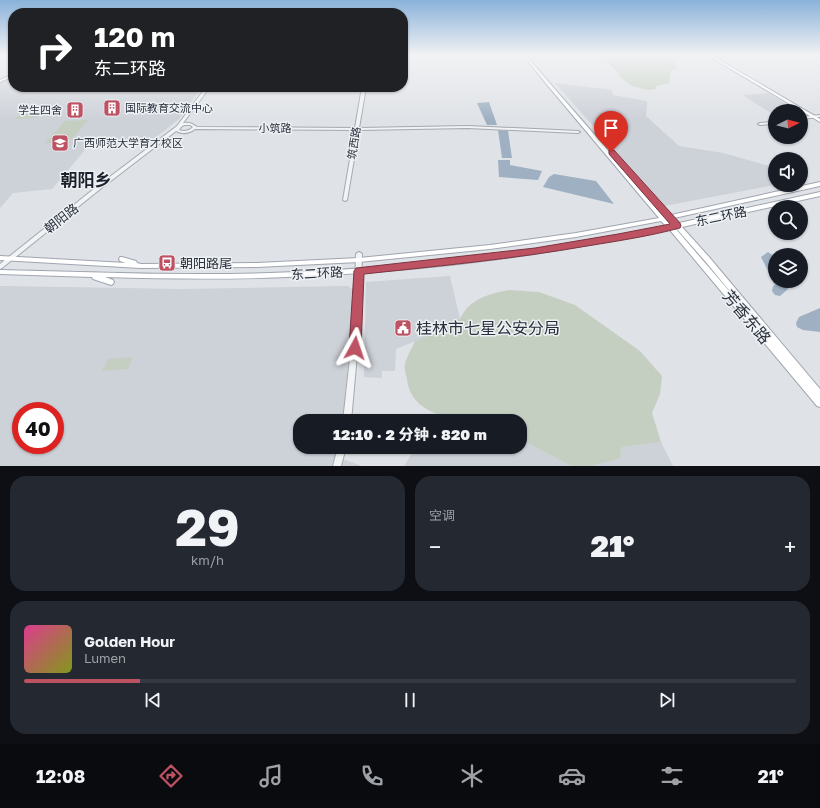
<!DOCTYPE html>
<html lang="zh">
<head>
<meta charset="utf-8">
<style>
  body { margin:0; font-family:"Golos Text","Noto Sans SC",sans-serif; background:#242831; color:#f1f3f6; height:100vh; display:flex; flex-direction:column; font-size:15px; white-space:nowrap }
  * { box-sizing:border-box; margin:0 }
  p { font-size:13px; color:#9ea1a6 }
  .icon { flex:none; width:22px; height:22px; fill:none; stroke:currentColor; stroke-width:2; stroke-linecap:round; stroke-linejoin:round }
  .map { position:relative; height:466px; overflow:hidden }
  .panel { display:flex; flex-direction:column; gap:10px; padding:10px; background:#0d0f14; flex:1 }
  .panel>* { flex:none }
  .banner { position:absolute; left:8px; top:8px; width:400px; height:84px; border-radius:16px; box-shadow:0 1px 3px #0004; background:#202124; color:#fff; overflow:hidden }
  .needle { width:26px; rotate:84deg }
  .buttons { position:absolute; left:768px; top:104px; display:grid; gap:8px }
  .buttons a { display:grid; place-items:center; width:40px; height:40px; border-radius:50%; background:#171b24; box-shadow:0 1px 3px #0004; font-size:20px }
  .speed { position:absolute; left:12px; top:402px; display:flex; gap:8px; font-size:20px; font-weight:700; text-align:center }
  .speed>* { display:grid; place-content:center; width:52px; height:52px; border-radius:50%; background:#171b24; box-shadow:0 1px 3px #0004; line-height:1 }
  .speed .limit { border:6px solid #d22; background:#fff; color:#111 }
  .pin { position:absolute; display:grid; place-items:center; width:34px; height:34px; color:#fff; margin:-41px -17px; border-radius:50% 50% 50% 0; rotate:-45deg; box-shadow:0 0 4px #0007 }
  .pin .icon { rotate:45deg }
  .me { position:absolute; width:44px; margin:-22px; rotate:5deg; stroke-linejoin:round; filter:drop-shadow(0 0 3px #0008) }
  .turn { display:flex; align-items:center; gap:14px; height:84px; padding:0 20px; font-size:18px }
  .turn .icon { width:52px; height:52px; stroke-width:2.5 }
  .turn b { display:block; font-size:28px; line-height:34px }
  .big { font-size:30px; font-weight:800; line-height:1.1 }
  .panel .widget { flex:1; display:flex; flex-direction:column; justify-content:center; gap:6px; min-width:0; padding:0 14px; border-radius:16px; background:#242831 }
  .panel .dial { align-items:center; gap:0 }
  .dial b { font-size:52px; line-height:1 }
  .song { display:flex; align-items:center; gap:12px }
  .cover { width:48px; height:48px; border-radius:6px; background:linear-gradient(135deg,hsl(330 70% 55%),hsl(70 70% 35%)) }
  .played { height:4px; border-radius:2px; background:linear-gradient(90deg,#bd5262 15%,#363941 15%) }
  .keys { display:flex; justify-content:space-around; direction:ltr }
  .heat { display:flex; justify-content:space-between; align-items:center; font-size:22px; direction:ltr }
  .panel .tiles { flex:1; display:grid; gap:10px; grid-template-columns:1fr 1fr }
  .widget:last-child { grid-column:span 2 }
  .trip { position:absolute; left:293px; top:414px; width:234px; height:40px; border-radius:16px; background:#171b24; box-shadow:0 1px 3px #0004; font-weight:800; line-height:40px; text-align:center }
  .tab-bar { display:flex; height:64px; justify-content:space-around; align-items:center; background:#090b0e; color:#9ea1a6 }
  .tab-bar .icon { width:28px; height:28px }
  .tab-bar .active { color:#bd5262 }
  .tab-bar b { font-size:18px; color:#f1f3f6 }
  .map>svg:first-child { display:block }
  .built { fill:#cdd1d8; fill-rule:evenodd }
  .green { fill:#c5cfc1 }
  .water { fill:#9eb0c2 }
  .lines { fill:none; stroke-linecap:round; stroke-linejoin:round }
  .minor-casing { stroke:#a5a9b0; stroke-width:2 }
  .major-casing { stroke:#a0a6b1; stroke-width:2 }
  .minor { fill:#f1f3f5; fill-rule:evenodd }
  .major { fill:#fff; fill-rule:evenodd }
  .route { fill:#bd5262; stroke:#7b3540 }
  .labels { text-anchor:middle; stroke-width:3; stroke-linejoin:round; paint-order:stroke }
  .far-poi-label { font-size:11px; fill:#2a303c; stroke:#eef1f4; text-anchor:start }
  .far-street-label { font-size:11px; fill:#2a303c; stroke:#eef1f4 }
  .street-label { font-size:13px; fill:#2a303c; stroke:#eef1f4 }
  .poi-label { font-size:13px; fill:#2a303c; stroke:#eef1f4; text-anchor:start }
  .near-street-label { font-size:16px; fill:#2a303c; stroke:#eef1f4 }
  .near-poi-label { font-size:16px; fill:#2a303c; stroke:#eef1f4; text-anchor:start }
  .district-label { font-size:17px; font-weight:bold; fill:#1c222c; stroke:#eef1f4 }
</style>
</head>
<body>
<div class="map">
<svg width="820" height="466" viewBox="0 0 820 466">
  <rect width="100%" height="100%" fill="#dfe2e6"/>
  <path class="built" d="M13 77V87H202L179 119 151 141 90 144 52 189 13 193 0 208V83Z
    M555 83 612 90 613 95 647 101 646 116 679 146 723 153 766 165 775 168V185L664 206Z
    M768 93 798 111H775V116L743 95Z
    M450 276 460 319 442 327 440 331 396 349 395 371H382V378L364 377 366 282Z
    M0 286 182 289 347 286 355 290 343 421H300V447H341L339 458 362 466H0ZM21 411H55V445H21Z
    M520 439 571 466H404L416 447H520Z
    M661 442 673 466H591L620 459 622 447Z"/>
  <path class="green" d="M560 55H664L674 58 677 67 671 71 669 83 656 86V89L648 90 632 86 620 77 613 67 600 57H577Z
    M47 105 34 118 15 119 29 106Z
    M88 120 72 139 44 144 65 121Z
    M509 290 539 292 575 305 640 351 662 376 660 394 652 413 661 442 622 447 620 459 591 466H571L520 439V421C485 421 412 427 407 379 406 375 404 368 405 364 407 356 412 348 415 341L440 331 442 327 460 319C470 298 489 294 509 290Z
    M133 357 128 369 102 371 108 359Z"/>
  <path class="water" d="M489 102 497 125H487L477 103Z
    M498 130 508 131 512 158H502Z
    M498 160H510V165L542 171 538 180 499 177Z
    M554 174 596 181 614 204 543 187 549 177Z
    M768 252 775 257V281H788V289L780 296 775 295 772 291 773 286 775 285 761 257Z
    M820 308V332L803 330 797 327 796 323 799 317Z"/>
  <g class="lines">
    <g class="minor-casing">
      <path id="minor" d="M206 87H210L183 123C189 122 192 123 197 127L355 128 362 87H366L359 128 468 126 578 131 580 132 578 133 468 128 359 130 347 200 345 201 343 200 355 130 195 129C189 134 182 134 176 131L99 190 2 268 0 269V264L95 188 177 126ZM184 125H190L193 127C189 131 184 132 179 130L181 127Z
        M820 115V117L801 119V117Z
        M775 122V124L760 125 758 124 760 123Z
        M359 252 361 253 362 254 360 322 351 421H343L354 322 356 254 357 253Z
        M338 447H346L341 466H333Z"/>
    </g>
    <g class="major-casing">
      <path id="major" d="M523 55H526L546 79 665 216H666L624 169V167H628L671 215 820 182V186L674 218 679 223 820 192V196L682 227 709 257 820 389V407L817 406 669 229C550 255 428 271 307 276 239 280 172 279 105 277L113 280 114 282 113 284 111 285 93 279 92 277 0 274V270C90 272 179 276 269 273 402 269 535 253 666 226L661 221 576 237 490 249 359 262 257 267 141 268 0 260V256L126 263 120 261 119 259 120 257H122L136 261 137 263 141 264 257 263 359 258 490 245 576 233 659 218 544 81ZM668 219 673 224 672 225 667 220ZM675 228H676L705 261 743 307Z
        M707 55H711L820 119V122Z
        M13 74V76L0 82V80Z"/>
    </g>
    <use href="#minor" class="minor"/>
    <use href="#major" class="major"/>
  </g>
  <linearGradient id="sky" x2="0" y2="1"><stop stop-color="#8ab2d9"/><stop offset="0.46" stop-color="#f1f2f4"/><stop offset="1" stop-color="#f1f2f4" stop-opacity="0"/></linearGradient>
  <rect width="820" height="120" fill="url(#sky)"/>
  <path class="route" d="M609 150H614L680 223 681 226 680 228C650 236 618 241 587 246 513 259 439 266 364 274L361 348 359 352 355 353 351 352 349 348 354 271 356 268 535 248 618 234 670 224 609 154Z"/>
  <defs>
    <g id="building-square" transform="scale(0.9)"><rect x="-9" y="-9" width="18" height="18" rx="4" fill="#bd5262" stroke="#eef1f4"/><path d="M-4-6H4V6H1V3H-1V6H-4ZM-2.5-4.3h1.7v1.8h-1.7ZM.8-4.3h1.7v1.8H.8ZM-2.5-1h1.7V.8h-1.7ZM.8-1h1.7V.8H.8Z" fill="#fff"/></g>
    <g id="university-square" transform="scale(0.9)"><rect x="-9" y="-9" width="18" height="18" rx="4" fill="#bd5262" stroke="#eef1f4"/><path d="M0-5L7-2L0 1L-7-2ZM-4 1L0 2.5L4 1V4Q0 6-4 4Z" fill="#fff"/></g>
    <g id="bus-square" transform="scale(0.9)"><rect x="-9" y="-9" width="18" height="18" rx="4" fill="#bd5262" stroke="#eef1f4"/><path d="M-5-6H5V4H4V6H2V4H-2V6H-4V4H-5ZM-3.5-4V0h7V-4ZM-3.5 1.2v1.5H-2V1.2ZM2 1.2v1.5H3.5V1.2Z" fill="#fff"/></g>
    <g id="civic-square" transform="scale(0.9)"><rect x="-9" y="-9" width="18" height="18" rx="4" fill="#bd5262" stroke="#eef1f4"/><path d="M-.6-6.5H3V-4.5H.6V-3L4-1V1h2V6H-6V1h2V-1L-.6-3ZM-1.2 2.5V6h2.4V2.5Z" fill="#fff"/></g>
  </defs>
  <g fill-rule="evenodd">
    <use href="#building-square" x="112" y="108"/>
    <use href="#building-square" x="75" y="110"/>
    <use href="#university-square" x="60" y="143"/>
    <use href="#bus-square" x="167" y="263"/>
    <use href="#civic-square" x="403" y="328"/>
  </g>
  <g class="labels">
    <g class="far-poi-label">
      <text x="125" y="112">国际教育交流中心</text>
      <text x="62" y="114" text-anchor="end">学生四舍</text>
      <text x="73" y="147">广西师范大学育才校区</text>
    </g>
    <g class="far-street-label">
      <text x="275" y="132">小筑路</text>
      <text transform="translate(354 143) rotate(-81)" y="4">筑西路</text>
    </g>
    <g class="street-label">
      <text transform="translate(721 216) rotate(-12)" y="5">东二环路</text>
      <text transform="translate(61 218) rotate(-38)" y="5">朝阳路</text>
      <text transform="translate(317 273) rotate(-3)" y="5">东二环路</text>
    </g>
    <g class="poi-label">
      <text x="180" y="268">朝阳路尾</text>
    </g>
    <g class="near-street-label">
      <text transform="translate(747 317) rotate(50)" y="6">芳香东路</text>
    </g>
    <g class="near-poi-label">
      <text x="416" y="334">桂林市七星公安分局</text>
    </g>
    <g class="district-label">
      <text x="86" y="186">朝阳乡</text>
    </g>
  </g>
</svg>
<div class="buttons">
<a><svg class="needle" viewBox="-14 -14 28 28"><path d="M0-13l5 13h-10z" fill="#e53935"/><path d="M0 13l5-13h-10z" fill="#9ea1a6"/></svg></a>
<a><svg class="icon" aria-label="sound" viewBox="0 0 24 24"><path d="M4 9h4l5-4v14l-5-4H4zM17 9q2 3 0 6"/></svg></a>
<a><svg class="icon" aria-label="search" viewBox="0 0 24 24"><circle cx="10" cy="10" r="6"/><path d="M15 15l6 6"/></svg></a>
<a><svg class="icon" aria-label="layers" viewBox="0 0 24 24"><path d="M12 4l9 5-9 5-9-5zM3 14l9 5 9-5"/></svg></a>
</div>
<div class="speed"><div class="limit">40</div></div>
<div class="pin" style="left:611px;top:152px;background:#d93025"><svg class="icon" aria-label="arrive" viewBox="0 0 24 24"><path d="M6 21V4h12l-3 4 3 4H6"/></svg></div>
<svg class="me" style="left:355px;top:348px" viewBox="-20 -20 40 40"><path d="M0-17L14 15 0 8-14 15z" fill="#bd5262" stroke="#fff" stroke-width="4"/></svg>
<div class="trip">12:10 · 2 分钟 · 820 m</div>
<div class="banner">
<div class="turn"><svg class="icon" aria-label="right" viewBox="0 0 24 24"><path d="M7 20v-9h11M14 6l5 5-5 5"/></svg><div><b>120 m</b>东二环路</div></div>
</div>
</div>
<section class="panel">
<div class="tiles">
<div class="widget dial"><b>29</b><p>km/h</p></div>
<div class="widget"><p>空调</p>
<div class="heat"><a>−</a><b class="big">21°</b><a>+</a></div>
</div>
<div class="widget">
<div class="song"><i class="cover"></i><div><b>Golden Hour</b><p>Lumen</p></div></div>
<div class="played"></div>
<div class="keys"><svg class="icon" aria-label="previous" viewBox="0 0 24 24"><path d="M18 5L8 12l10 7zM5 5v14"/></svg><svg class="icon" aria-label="pause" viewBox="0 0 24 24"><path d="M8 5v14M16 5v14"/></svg><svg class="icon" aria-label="next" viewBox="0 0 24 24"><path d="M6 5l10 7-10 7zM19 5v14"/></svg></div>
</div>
</div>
</section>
<nav class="tab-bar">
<b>12:08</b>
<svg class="icon active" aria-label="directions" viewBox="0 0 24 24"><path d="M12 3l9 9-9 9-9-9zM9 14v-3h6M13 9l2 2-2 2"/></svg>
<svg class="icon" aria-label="music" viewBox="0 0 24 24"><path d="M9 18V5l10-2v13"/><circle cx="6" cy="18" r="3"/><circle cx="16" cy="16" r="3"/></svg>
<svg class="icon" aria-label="phone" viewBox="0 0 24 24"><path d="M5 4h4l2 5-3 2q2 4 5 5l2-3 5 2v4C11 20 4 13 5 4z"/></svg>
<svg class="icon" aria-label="climate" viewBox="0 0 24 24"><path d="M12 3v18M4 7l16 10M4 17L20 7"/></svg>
<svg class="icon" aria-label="car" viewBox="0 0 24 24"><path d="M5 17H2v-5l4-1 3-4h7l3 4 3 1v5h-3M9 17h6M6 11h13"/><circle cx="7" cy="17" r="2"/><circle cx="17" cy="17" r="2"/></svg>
<svg class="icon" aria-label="filters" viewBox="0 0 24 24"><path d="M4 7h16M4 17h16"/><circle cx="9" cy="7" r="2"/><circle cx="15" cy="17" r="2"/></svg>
<b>21°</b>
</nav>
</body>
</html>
